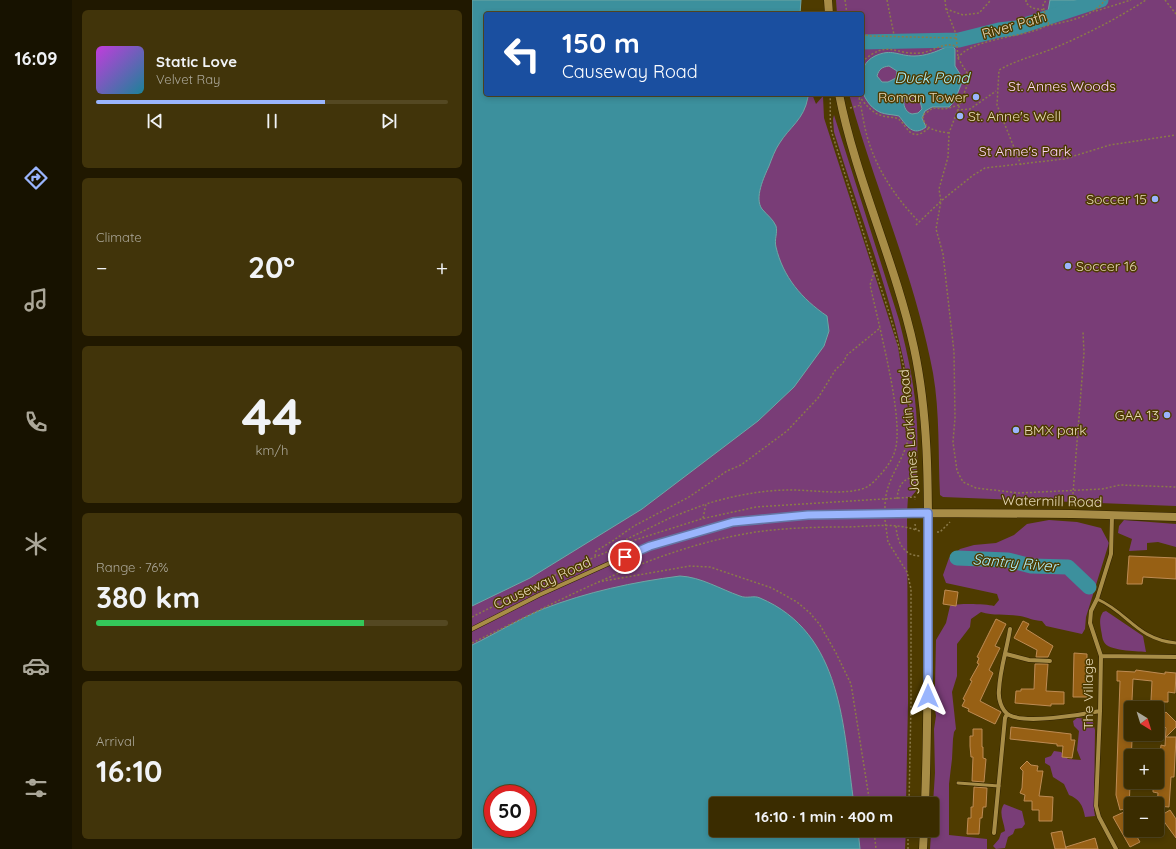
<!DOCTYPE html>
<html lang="en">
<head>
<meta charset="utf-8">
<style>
  body { margin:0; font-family:Quicksand,sans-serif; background:#41340a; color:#f1f3f6; height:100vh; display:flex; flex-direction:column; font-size:15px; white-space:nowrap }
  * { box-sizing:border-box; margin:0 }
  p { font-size:13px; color:#aba799 }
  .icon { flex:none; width:22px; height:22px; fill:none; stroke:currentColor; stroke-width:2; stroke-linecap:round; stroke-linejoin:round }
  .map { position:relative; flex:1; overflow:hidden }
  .panel { display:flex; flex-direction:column; gap:10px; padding:10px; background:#201800; width:400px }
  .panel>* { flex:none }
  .hud { position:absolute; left:12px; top:12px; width:380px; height:84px; border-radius:4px; box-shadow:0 2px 6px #0003,0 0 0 1px #544822; background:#1a4fa0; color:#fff; overflow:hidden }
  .needle { width:26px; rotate:142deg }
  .controls { position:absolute; left:652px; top:701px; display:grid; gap:8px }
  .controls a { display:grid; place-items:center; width:40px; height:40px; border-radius:4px; background:#3a2c00; box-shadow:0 2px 6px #0003,0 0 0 1px #544822; font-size:20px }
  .speed { position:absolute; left:12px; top:785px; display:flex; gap:8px; font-size:20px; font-weight:700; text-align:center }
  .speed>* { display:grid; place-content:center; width:52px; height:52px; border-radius:50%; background:#3a2c00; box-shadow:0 2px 6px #0003,0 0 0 1px #544822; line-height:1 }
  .speed .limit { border:6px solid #d22; background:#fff; color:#111 }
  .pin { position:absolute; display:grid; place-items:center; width:34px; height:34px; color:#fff; margin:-17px; border:2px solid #fff; border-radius:50%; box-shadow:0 1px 4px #0007 }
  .me { position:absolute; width:44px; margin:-22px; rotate:0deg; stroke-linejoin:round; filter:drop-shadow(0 0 3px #0008) }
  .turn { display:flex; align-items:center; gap:14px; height:84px; padding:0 12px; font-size:18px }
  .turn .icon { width:52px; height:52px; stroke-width:2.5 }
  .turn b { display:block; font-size:28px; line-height:34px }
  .big { font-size:30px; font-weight:700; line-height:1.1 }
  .panel .tile { flex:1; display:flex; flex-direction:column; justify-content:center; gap:6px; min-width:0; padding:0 14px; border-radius:6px; background:#41340a }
  .panel .dial { align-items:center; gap:0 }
  .dial b { font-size:52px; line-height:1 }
  .song { display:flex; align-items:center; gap:12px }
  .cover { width:48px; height:48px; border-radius:6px; background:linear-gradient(135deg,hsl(290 70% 55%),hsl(190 70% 35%)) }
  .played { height:4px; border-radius:2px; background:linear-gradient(90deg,#9ab5fd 65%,#544822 65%) }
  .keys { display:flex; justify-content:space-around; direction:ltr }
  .heat { display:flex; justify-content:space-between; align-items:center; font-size:22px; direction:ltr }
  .charge { height:6px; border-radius:3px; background:linear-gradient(90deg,#34c759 76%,#544822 0) }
  .trip { position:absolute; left:237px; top:797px; width:230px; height:40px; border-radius:4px; background:#3a2c00; box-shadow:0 2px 6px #0003,0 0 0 1px #544822; font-weight:700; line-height:40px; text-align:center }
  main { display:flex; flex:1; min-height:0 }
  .tabs { display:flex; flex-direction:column; width:72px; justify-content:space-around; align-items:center; background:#171200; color:#aba799 }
  .tabs .icon { width:28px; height:28px }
  .tabs .active { color:#9ab5fd }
  .tabs b { font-size:18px; color:#f1f3f6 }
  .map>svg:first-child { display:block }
  .green { fill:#793d77; fill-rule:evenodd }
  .water { fill:#3c909d; stroke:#6fa6a4; fill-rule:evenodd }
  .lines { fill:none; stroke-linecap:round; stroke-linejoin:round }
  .river { stroke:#3c909d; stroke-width:15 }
  .building { fill:#976014; stroke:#bd8b53 }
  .service-casing { stroke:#302200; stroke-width:4 }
  .minor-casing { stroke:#302200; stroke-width:5 }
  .secondary-casing { stroke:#302200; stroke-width:9 }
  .path { stroke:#8b7a49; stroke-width:1.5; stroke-dasharray:2 2; stroke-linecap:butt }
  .service { stroke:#a88d47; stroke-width:3 }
  .minor { stroke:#a88d47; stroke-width:4 }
  .secondary { stroke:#a88d47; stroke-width:8 }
  .route-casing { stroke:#6476a4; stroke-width:10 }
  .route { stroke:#9ab5fd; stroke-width:7 }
  .poi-dot { fill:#9ab5fd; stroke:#4e3b00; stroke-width:1.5 }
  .labels { text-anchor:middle; stroke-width:3; stroke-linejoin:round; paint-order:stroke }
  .street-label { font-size:14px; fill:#e6d8b6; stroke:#4e3b00 }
  .park-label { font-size:14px; fill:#fdd4fa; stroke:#4e3b00 }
  .poi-label { font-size:14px; fill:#e6d8b6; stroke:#4e3b00; text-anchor:end }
  .water-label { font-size:15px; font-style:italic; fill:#aeeffa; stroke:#4e3b00 }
</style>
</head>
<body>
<main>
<nav class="tabs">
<b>16:09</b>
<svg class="icon active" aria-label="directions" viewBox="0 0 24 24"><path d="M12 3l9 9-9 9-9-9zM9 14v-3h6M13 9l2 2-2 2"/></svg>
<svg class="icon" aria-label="music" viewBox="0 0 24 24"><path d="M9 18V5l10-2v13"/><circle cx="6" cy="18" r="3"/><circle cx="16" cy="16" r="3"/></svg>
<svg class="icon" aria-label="phone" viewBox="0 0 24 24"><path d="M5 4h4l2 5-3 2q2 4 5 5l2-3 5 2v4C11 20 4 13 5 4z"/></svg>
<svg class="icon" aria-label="climate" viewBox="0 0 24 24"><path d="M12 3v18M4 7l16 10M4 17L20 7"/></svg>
<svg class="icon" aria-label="car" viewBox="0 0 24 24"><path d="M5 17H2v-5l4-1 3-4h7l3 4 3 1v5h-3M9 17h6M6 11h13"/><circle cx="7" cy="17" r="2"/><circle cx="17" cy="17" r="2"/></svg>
<svg class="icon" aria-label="filters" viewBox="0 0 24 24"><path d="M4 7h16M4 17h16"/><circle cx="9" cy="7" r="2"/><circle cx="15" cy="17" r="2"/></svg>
</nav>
<section class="panel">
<div class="tile">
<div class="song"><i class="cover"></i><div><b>Static Love</b><p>Velvet Ray</p></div></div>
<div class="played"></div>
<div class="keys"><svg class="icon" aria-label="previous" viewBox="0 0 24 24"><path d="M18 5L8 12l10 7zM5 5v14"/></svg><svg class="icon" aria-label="pause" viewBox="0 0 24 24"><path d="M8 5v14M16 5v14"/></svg><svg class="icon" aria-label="next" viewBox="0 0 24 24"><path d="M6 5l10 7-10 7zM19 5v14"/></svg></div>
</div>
<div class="tile"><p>Climate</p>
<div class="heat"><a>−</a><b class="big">20°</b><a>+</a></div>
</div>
<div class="tile dial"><b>44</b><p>km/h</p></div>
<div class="tile"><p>Range · 76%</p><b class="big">380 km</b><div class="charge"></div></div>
<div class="tile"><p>Arrival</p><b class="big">16:10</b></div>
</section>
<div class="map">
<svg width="704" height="849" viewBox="0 0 704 849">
  <rect width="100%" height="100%" fill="#4e3b00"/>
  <path class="green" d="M0 0H329L328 14H14V94H340L344 104 351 96 352 118 426 347 437 415C439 386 431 357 424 328 407 262 382 197 362 132L361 119 362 115 427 320C436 355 444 391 445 426 446 448 445 470 444 491L439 497H436L435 513 436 703 434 804H244V830H434L433 849H0ZM21 794H55V828H21Z
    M364 0H704V506L471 497 468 495C466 455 468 413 461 373 443 277 403 188 377 94H390V14H365Z
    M577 520 605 522 629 528 637 543 614 617 613 629 610 634 574 626 570 621C562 621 555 617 548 616 535 614 522 616 509 612L499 619 498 627 485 644V676L480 692 484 729 482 732 481 739 480 759 477 784V835L515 839V849H458L463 773 462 729 464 716 461 699 463 685 464 640 474 623 478 606C486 603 514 604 522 606L527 600 525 594 474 583 471 575 477 558 488 549 502 545 524 543 542 535 555 524Z
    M652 520 704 524V547L686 542 675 543V550L657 551 660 539 646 533 647 526Z
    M634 611 671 636 674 652C664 651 636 651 632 642 630 639 630 634 629 630 628 623 627 618 631 612Z
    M605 718 620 719 623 730 622 810 623 816 613 817C611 805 607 799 597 795L592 784 581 777 578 766 573 763V758L579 756 582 751 589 752 596 759 609 760 605 750 607 731 602 726 601 721Z
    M532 804 550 811 553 824 550 828 543 829 541 834 536 837 533 848 524 849 521 846 527 839 529 833 533 831C532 821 526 813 532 804Z"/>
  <path class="water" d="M0 0H329L328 14H14V94H332L336 97C332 120 318 126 307 144 303 150 300 158 297 166 292 177 282 198 290 209 295 215 301 219 304 226 306 233 302 239 304 247 311 277 330 299 355 316L357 331 352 346 322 387 286 421 170 509 58 578 0 606Z
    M578 0H628C618 12 593 21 579 16L576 11Z
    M474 47H481L483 49V66L488 74 486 75 487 82H490L482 102 477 107H460L453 111 450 118 454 127C441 137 435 126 427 116 419 114 411 115 404 110 386 98 382 66 403 56 420 48 426 56 442 56 453 56 464 52 474 47ZM417 66 425 71 424 78 416 82H410L405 76C407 69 410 67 417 66ZM437 94H441L448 101 450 109 446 113 440 114C433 112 431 105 432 98Z
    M208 576C229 577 248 589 268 596 275 599 282 595 288 598 371 633 371 728 382 804H244V830H386L388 849H0V645C23 634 47 619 71 609 115 592 161 582 208 576ZM21 794H55V828H21Z"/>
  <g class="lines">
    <path class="river" d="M390 42 487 40 527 30 544 28 629 0
      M485 558 536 560 559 566 596 567 617 587"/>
  </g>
  <path class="building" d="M657 556 704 558V579L671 577 670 584H655Z
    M473 590 486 592 484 606 471 604Z
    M524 619 534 624 523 646 528 648 517 670 521 673 508 701 529 712 523 724 496 711 497 709 490 706 493 700 491 699 500 681 498 680 507 664 505 663 507 658 505 657Z
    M551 621 557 624 554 629 581 646 576 657H564L565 650 542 638Z
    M602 653 615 654V697H601Z
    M563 664H576L574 691 592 692V704H579V706L543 703 544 691H549V689H562Z
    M664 670 693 674V672L704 673 703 693 696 692V702H685L692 708H682L680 706 679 700 680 681 661 679 659 722H657L656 739 660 740 657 808 648 810 644 795 648 681H645V671L663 672Z
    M694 712 704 722V727L694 737H704L702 777H699L697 807 685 806 686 793 681 792V782H685V772H687V768H691L692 755 688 754 689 745 693 746 694 728 689 723 692 719 689 716Z
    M539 727 599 734V740H603L600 758 590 757 591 746H585V744L538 739Z
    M501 729H510V747H511V758L514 759 512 782 500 781 501 757H499L498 746V736H501Z
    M555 761 559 765 566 766 565 771H571L567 796 581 797 580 821H567V810H560V801H552L553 795 548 793 550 788 551 771 548 768Z
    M502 787 515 788 514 807H511L510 818H508L507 834H495L496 818H499V807H501Z
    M698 810 704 819V838L688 816Z
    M652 812 659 826V830H661L668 842 658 847 641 817Z
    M590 831 594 849H583L579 833Z
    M623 838 626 849H594V847Z"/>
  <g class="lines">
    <g class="service-casing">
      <path id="service" d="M625 599C657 613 664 639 704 643
        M486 783 527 786"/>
    </g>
    <g class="minor-casing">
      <path id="minor" d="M640 515 639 554 625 599 619 611 618 623 629 656 628 711 624 806 627 817 644 849
        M0 629 67 595 178 545 261 522 336 515 456 513
        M538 629C535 649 528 669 527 690 526 698 529 710 537 715 553 724 609 715 628 711
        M534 654 557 660 578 661
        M629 656 704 657
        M522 833 533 718 535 714"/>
    </g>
    <g class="secondary-casing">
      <path id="secondary" d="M356 0 357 14
        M367 94C384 180 423 261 442 348 458 422 456 500 456 575 456 652 456 728 453 804
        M456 513 600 514 704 517
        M451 849 452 830"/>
    </g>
    <path class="path" d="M373 0 375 14
      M415 0 422 35
      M473 0 474 9 484 34 486 58 495 73 496 83 477 133 476 157 467 189 469 201 464 229 471 254 482 352 483 418 481 442 485 471 491 482 504 488 547 493 630 489 648 485 704 487
      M554 0V3L560 8 572 10 577 25
      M693 0 704 14
      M474 9 491 15 507 13 519 0
      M572 10 571 5 574 0
      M624 11 659 0
      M390 34 398 36 484 38
      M486 58C497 41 542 37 561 31 567 30 572 26 578 25 597 21 621 17 633 0
      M390 62C416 38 423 56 449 53 460 52 475 40 484 47
      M358 94C359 108 357 120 360 133 374 178 388 222 402 267 418 315 438 371 438 423 438 459 412 474 413 509
      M386 94C390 108 391 122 395 136 404 169 424 198 447 222
      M387 96C393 104 401 114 411 116 415 117 420 117 424 118 435 121 436 146 457 128
      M378 108 389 105
      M485 110 498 109 524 91
      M477 133C465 131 451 130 451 115L461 108 473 109 487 105
      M549 165 525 105 527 70C546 59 567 55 587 46 617 33 646 18 674 0
      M444 225 469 201 500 176 513 168 592 159 638 145 704 135
      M425 499C426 484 433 477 447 476
      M600 506 612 353 611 332
      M231 518 234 504C260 496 290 490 318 490 342 490 367 495 390 489 397 487 403 481 407 476 414 469 420 460 423 451 431 424 414 356 408 328
      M413 520 416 542 435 572 439 589V704L437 804
      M443 524 444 530 448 531
      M424 526C425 542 432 556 448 556
      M465 532H468L478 522
      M153 544 155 539 200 517 234 504
      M123 556 124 551 142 540 162 526 217 497 255 471 269 465 315 431 346 398 364 369 371 363 375 355 408 328 398 285 403 270
      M126 582 218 566 238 567 300 588 325 602 338 613 348 625 364 653 379 684 398 804
      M0 617 95 569 163 540 229 519 284 507 443 497V500
      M0 643C92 599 181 548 284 532 313 528 343 527 372 527 395 527 422 522 444 530
      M402 830 404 849
      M436 849V830"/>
    <use href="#service" class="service"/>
    <use href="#minor" class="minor"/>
    <use href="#secondary" class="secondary"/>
  </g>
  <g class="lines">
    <g class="route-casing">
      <path id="route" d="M153 557 178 546 261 522 336 515 456 513V696"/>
    </g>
    <use href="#route" class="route"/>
  </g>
  <g class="poi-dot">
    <circle cx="504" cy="97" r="4"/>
    <circle cx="488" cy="116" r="4"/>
    <circle cx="683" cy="199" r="4"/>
    <circle cx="596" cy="266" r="4"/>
    <circle cx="695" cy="415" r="4"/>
    <circle cx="544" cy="430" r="4"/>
  </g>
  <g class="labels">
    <g class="street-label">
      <text transform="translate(542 25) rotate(-16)" y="5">River Path</text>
      <text transform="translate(437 432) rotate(-95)" y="5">James Larkin Road</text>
      <text transform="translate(580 501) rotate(1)" y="5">Watermill Road</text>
      <text transform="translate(70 583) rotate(-25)" y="5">Causeway Road</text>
      <text transform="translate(616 694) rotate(-90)" y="5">The Village</text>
    </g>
    <g class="park-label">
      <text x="590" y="91">St. Annes Woods</text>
      <text x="553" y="156">St Anne's Park</text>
    </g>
    <g class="poi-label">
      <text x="496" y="102">Roman Tower</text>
      <text x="496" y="121" text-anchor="start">St. Anne's Well</text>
      <text x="675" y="204">Soccer 15</text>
      <text x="604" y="271" text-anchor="start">Soccer 16</text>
      <text x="687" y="420">GAA 13</text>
      <text x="552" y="435" text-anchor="start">BMX park</text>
    </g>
    <g class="water-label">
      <text x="460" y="83">Duck Pond</text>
      <text transform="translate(543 563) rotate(5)" y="5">Santry River</text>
    </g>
  </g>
</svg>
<div class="controls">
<a><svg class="needle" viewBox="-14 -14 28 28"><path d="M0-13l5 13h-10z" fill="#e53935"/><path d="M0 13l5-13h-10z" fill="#aba799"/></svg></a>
<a>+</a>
<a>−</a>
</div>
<div class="speed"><div class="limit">50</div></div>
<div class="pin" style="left:153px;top:557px;background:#d93025"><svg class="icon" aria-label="arrive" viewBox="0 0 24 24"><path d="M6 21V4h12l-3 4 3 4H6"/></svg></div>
<svg class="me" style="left:456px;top:696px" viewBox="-20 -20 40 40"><path d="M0-17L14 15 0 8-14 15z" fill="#9ab5fd" stroke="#fff" stroke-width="4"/></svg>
<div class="trip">16:10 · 1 min · 400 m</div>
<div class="hud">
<div class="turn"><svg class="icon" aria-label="left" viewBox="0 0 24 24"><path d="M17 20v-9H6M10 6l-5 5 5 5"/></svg><div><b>150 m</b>Causeway Road</div></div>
</div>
</div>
</main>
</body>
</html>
